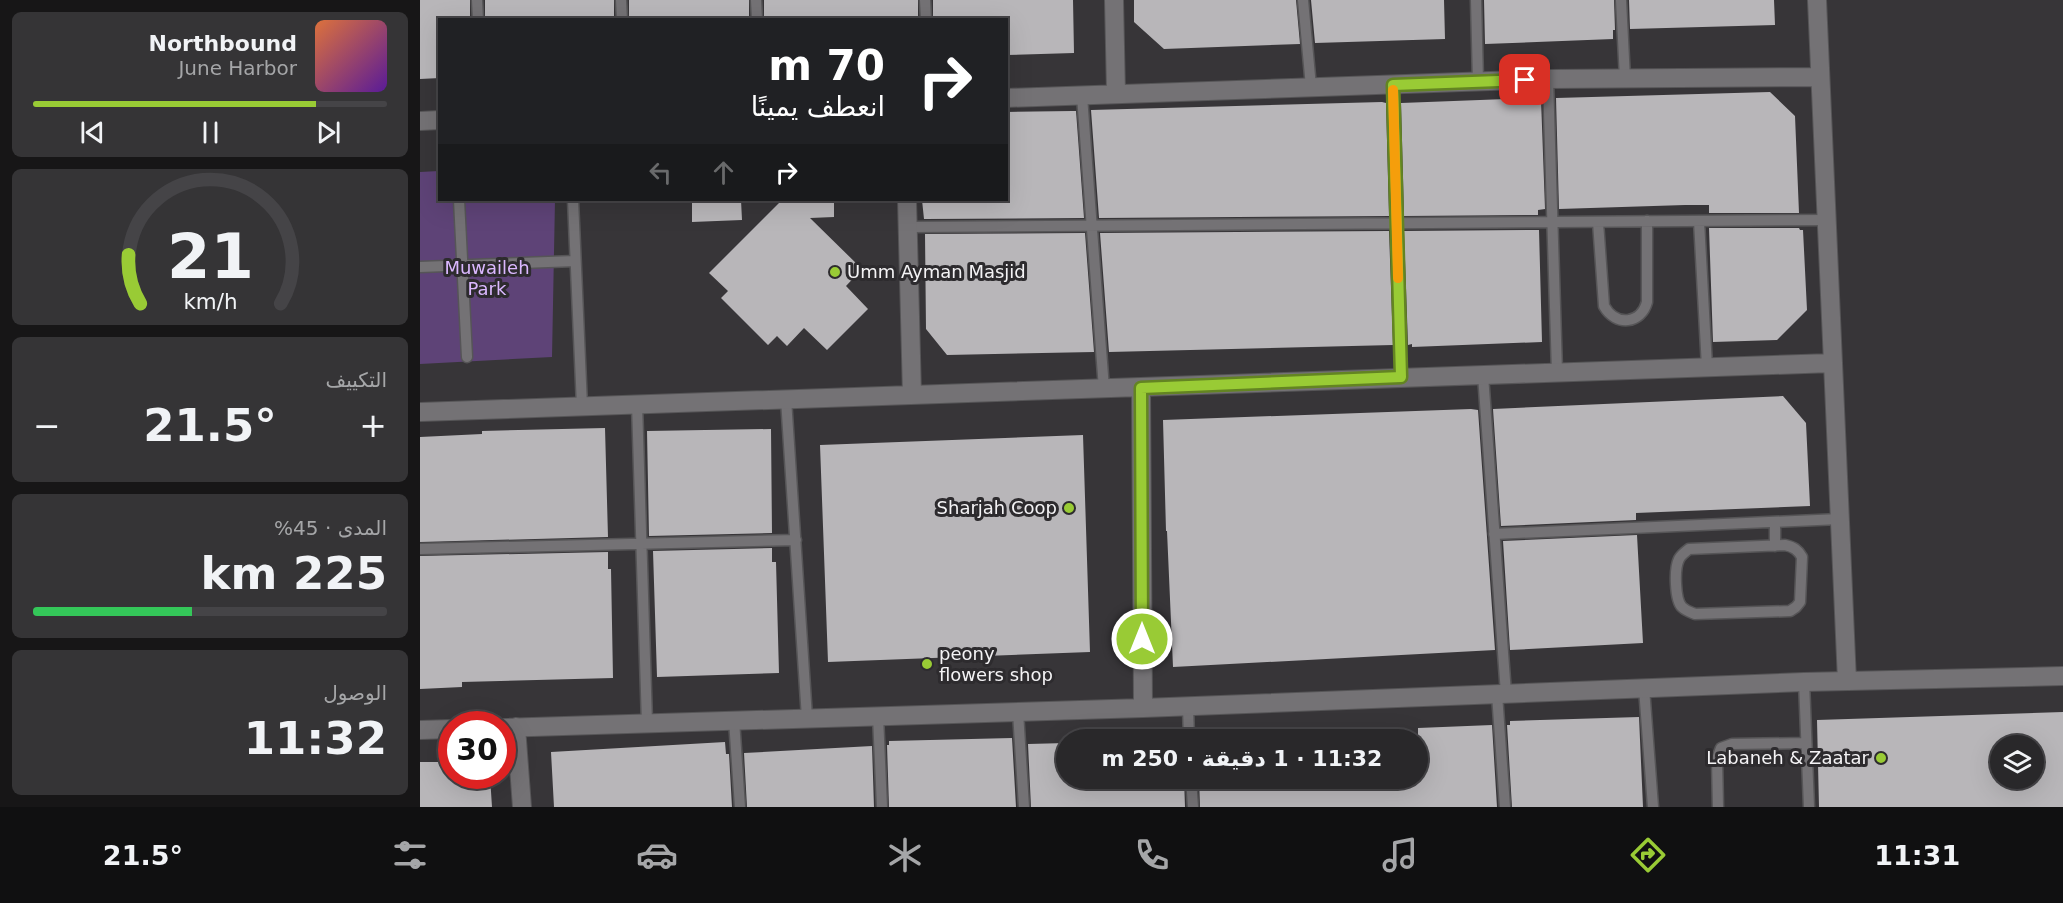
<!DOCTYPE html>
<html lang="ar">
<head>
<meta charset="utf-8">
<style>
  body { margin:0; font-family:"DejaVu Sans",Vazirmatn,sans-serif; background:#353436; color:#f1f3f6; direction:rtl; height:100vh; display:flex; flex-direction:column; font-size:22px; white-space:nowrap }
  * { box-sizing:border-box; margin:0 }
  p { font-size:20px; color:#a5a6a8 }
  .icon { flex:none; width:33px; height:33px; fill:none; stroke:currentColor; stroke-width:2; stroke-linecap:round; stroke-linejoin:round }
  .map { position:relative; flex:1; overflow:hidden; direction:ltr }
  .drawer { display:flex; flex-direction:column; gap:12px; padding:12px; background:#171617; width:420px }
  .drawer>* { flex:none }
  .top-card { position:absolute; left:18px; top:18px; width:570px; height:183px; border-radius:0px; box-shadow:0 6px 24px #0002,0 0 0 2px #454447; direction:rtl; background:#202124; color:#fff; overflow:hidden }
  .fabs { position:absolute; left:1570px; top:735px; display:grid; gap:12px }
  .fabs a { display:grid; place-items:center; width:54px; height:54px; border-radius:50%; background:#29282a; box-shadow:0 6px 24px #0002,0 0 0 2px #454447; font-size:30px }
  .speed { position:absolute; left:18px; top:711px; display:flex; gap:12px; font-size:30px; font-weight:700; text-align:center }
  .speed>* { display:grid; place-content:center; width:78px; height:78px; border-radius:50%; background:#29282a; box-shadow:0 6px 24px #0002,0 0 0 2px #454447; line-height:1 }
  .speed .limit { border:9px solid #d22; background:#fff; color:#111 }
  .pin { position:absolute; display:grid; place-items:center; width:51px; height:51px; color:#fff; margin:-26px; border-radius:12px; box-shadow:0 3px 9px #0006 }
  .me { position:absolute; width:66px; margin:-33px; rotate:0deg; stroke-linejoin:round; filter:drop-shadow(0 0 4px #0008) }
  .turn { display:flex; align-items:center; gap:21px; height:126px; padding:0 24px; font-size:27px }
  .turn .icon { width:78px; height:78px; stroke-width:2.5 }
  .turn b { display:block; font-size:42px; line-height:51px }
  .lanes { display:flex; align-items:center; height:57px; padding:0 24px; background:#0003; justify-content:center; gap:30px; direction:ltr }
  .lanes .off { opacity:.35 }
  .big { font-size:45px; font-weight:800; line-height:1.1 }
  .drawer .widget { flex:1; display:flex; flex-direction:column; justify-content:center; gap:9px; min-width:0; padding:0 21px; border-radius:9px; background:#353436 }
  .drawer .dial { align-items:center; gap:0 }
  .dial svg { height:156px; overflow:visible; fill:none; stroke:#454447; stroke-width:7; stroke-linecap:round; text-anchor:middle }
  .dial text { fill:#f1f3f6; stroke:none }
  .song { display:flex; align-items:center; gap:18px }
  .cover { width:72px; height:72px; border-radius:9px; background:linear-gradient(135deg,hsl(20 70% 55%),hsl(270 70% 35%)) }
  .played { height:6px; border-radius:3px; background:linear-gradient(90deg,#99cb35 80%,#454447 80%) }
  .keys { display:flex; justify-content:space-around; direction:ltr }
  .heat { display:flex; justify-content:space-between; align-items:center; font-size:33px; direction:ltr }
  .charge { height:9px; border-radius:4px; background:linear-gradient(90deg,#34c759 45%,#454447 0) }
  .trip { position:absolute; left:636px; top:729px; width:372px; height:60px; border-radius:30px; background:#29282a; box-shadow:0 6px 24px #0002,0 0 0 2px #454447; font-weight:800; line-height:60px; text-align:center; direction:rtl }
  .tab-bar { display:flex; height:96px; justify-content:space-around; align-items:center; background:#101011; color:#a5a6a8 }
  .tab-bar .icon { width:42px; height:42px }
  .tab-bar .active { color:#99cb35 }
  .tab-bar b { font-size:27px; color:#f1f3f6 }
  main { display:flex; flex:1; min-height:0 }
  .map>svg:first-child { display:block }
  .green { fill:#5e4377 }
  .building { fill:#b8b6b9; fill-rule:evenodd }
  .lines { fill:none; stroke-linecap:round; stroke-linejoin:round }
  .lane-casing { stroke:#565557; stroke-width:13 }
  .street-casing { stroke:#565557; stroke-width:20 }
  .lane { stroke:#747275; stroke-width:10 }
  .street { stroke:#747275; stroke-width:18 }
  .route-casing { stroke:#638422; stroke-width:15 }
  .route { stroke:#99cb35; stroke-width:10 }
  .slow { stroke:#f59e0b; stroke-width:10 }
  .poi-dot { fill:#99cb35; stroke:#2d2b2e; stroke-width:2 }
  .labels { text-anchor:middle; stroke-width:6; stroke-linejoin:round; paint-order:stroke }
  .park-label { font-size:18px; fill:#dbb8ff; stroke:#2d2b2e }
  .poi-label { font-size:18px; fill:#f4f3f5; stroke:#2d2b2e; text-anchor:start }
</style>
</head>
<body>
<main>
<div class="map">
<svg width="1643" height="807" viewBox="0 0 1643 807">
  <rect width="100%" height="100%" fill="#373538"/>
  <path class="green" d="M19 171 20 200H135L132 357 0 364V172Z"/>
  <path class="building" d="M0 0H50V20H20V78L0 79Z
    M65 0H194V20H65Z
    M209 0H329V20H209Z
    M344 0H498V20H344Z
    M513 0H653L654 53 586 55V20H513Z
    M714 0H876L880 44 744 49 714 22Z
    M891 0H1024L1025 39 895 43Z
    M1064 0H1194L1195 30H1193V39L1065 44Z
    M1209 0H1354L1355 25 1210 29Z
    M1350 92 1375 116 1379 213H1289V205H1265L1139 209 1136 98Z
    M1116 98 1121 99 1125 209 1118 210V215L984 216 981 103Z
    M962 102 966 103 969 216 679 218 671 110Z
    M653 111H656L664 218 504 219 502 200H586V112Z
    M272 200H321L322 220 272 222Z
    M362 200H414V217L390 218 442 269 426 286 448 309 407 350 384 328 367 346 357 336 348 345 301 298 308 291 289 273Z
    M1289 228H1379L1380 230H1383L1387 310 1357 340 1293 342Z
    M1119 230 1122 342 992 347V344L988 345 984 231Z
    M969 231 973 345 689 352 680 233Z
    M665 233 674 352 527 355 506 329 505 234Z
    M1363 396 1386 423 1390 506 1216 513V520L1081 526 1073 409Z
    M1051 409 1058 410 1075 650 753 667 747 531H746L743 420Z
    M185 428 188 537 0 542V437L62 434V431Z
    M351 429 352 533 229 536 227 431Z
    M663 435 670 652 408 662 400 445Z
    M1217 535 1223 643 1090 650 1083 541Z
    M352 548V562H356L359 673 237 677 233 551Z
    M188 552V569H191L193 678 42 682V687L0 689V556Z
    M1643 712V807H1399L1397 720ZM1581 746H1614V778H1581Z
    M1219 717 1223 807H1092L1087 725H1090V721Z
    M1072 725 1077 807H780L779 778H998V728Z
    M592 738 596 807H469L467 745H469V741Z
    M305 742 306 754H309L312 807H134L131 752Z
    M646 743V778H764L765 807H611L608 744Z
    M452 746 454 807H327L324 753Z
    M0 762H32V776H70L72 807H0Z"/>
  <g class="lines">
    <g class="lane-casing">
      <path id="lane" d="M57 0 58 20
        M201 0 202 20
        M336 0 337 20
        M505 0 506 20
        M883 0 891 87
        M1056 0 1058 81
        M1201 0 1205 79
        M1128 79 1137 372
        M973 85 981 377
        M662 96 684 389
        M39 200 47 357
        M153 200 162 406
        M1279 221 1287 367
        M1178 222 1184 306C1196 327 1221 324 1227 302V221
        M488 227 1406 220
        M0 267 155 261
        M1063 375 1086 694
        M366 399 387 718
        M217 404 227 723
        M1074 534 1420 519
        M1365 545C1374 547 1378 550 1382 557L1380 602 1376 607 1370 611 1275 614C1270 612 1266 611 1262 607 1255 600 1254 569 1259 559 1261 555 1265 552 1269 549Z
        M1355 546V522
        M0 549 376 540
        M1384 682 1389 807
        M1224 688 1233 807
        M1077 694 1085 807
        M768 706 769 740
        M598 712 604 807
        M458 716 462 807
        M314 720 320 807
        M771 778 773 807
        M1298 807 1297 759 1301 748 1312 744 1386 743"/>
    </g>
    <g class="street-casing">
      <path id="street" d="M694 0 696 93
        M1397 0 1427 681
        M586 98 1128 79 1399 77
        M0 121 20 120
        M487 200 492 395
        M721 388 723 708
        M0 412 1412 363
        M96 727 102 807
        M82 728 723 708 1384 682 1643 676
        M0 730 32 729"/>
    </g>
    <use href="#lane" class="lane"/>
    <use href="#street" class="street"/>
  </g>
  <g class="lines">
    <g class="route-casing">
      <path id="route" d="M722 639 721 388 981 377 973 85 1105 80"/>
    </g>
    <use href="#route" class="route"/>
    <path class="slow" d="M973 90 978 278"/>
  </g>
  <g class="poi-dot">
    <circle cx="415" cy="272" r="6"/>
    <circle cx="649" cy="508" r="6"/>
    <circle cx="507" cy="664" r="6"/>
    <circle cx="1461" cy="758" r="6"/>
  </g>
  <g class="labels">
    <g class="park-label">
      <text x="67" y="274">Muwaileh<tspan x="67" dy="21">Park</tspan></text>
    </g>
    <g class="poi-label">
      <text x="427" y="278">Umm Ayman Masjid</text>
      <text x="637" y="514" text-anchor="end">Sharjah Coop</text>
      <text x="519" y="660">peony<tspan x="519" dy="21">flowers shop</tspan></text>
      <text x="1449" y="764" text-anchor="end">Labaneh &amp; Zaatar</text>
    </g>
  </g>
</svg>
<div class="fabs">
<a><svg class="icon" aria-label="layers" viewBox="0 0 24 24"><path d="M12 4l9 5-9 5-9-5zM3 14l9 5 9-5"/></svg></a>
</div>
<div class="speed"><div class="limit">30</div></div>
<div class="pin" style="left:1105px;top:80px;background:#d93025"><svg class="icon" aria-label="arrive" viewBox="0 0 24 24"><path d="M6 21V4h12l-3 4 3 4H6"/></svg></div>
<svg class="me" style="left:722px;top:639px" viewBox="-20 -20 40 40"><circle r="17" fill="#99cb35" stroke="#fff" stroke-width="3"/><path d="M0-11L8 9 0 5-8 9z" fill="#fff"/></svg>
<div class="trip">11:32 · 1 دقيقة · 250 m</div>
<div class="top-card">
<div class="turn"><svg class="icon" aria-label="right" viewBox="0 0 24 24"><path d="M7 20v-9h11M14 6l5 5-5 5"/></svg><div><b>70 m</b>انعطف يمينًا</div></div>
<div class="lanes"><svg class="icon off" aria-label="left" viewBox="0 0 24 24"><path d="M17 20v-9H6M10 6l-5 5 5 5"/></svg><svg class="icon off" aria-label="ahead" viewBox="0 0 24 24"><path d="M12 20V5M6 11l6-6 6 6"/></svg><svg class="icon" aria-label="right" viewBox="0 0 24 24"><path d="M7 20v-9h11M14 6l5 5-5 5"/></svg></div>
</div>
</div>
<section class="drawer">
<div class="widget">
<div class="song"><i class="cover"></i><div><b>Northbound</b><p>June Harbor</p></div></div>
<div class="played"></div>
<div class="keys"><svg class="icon" aria-label="previous" viewBox="0 0 24 24"><path d="M18 5L8 12l10 7zM5 5v14"/></svg><svg class="icon" aria-label="pause" viewBox="0 0 24 24"><path d="M8 5v14M16 5v14"/></svg><svg class="icon" aria-label="next" viewBox="0 0 24 24"><path d="M6 5l10 7-10 7zM19 5v14"/></svg></div>
</div>
<div class="widget dial"><svg viewBox="0 0 100 80">
<path d="M14 69A42 42 0 1 1 86 69"/>
<path d="M14 69A42 42 0 0 1 8 44" stroke="#99cb35"/>
<text x="50" y="56" font-size="32" font-weight="700">21</text>
<text x="50" y="72" font-size="11">km/h</text>
</svg></div>
<div class="widget"><p>التكييف</p>
<div class="heat"><a>−</a><b class="big">21.5°</b><a>+</a></div>
</div>
<div class="widget"><p>المدى · 45%</p><b class="big">225 km</b><div class="charge"></div></div>
<div class="widget"><p>الوصول</p><b class="big">11:32</b></div>
</section>
</main>
<nav class="tab-bar">
<b>11:31</b>
<svg class="icon active" aria-label="directions" viewBox="0 0 24 24"><path d="M12 3l9 9-9 9-9-9zM9 14v-3h6M13 9l2 2-2 2"/></svg>
<svg class="icon" aria-label="music" viewBox="0 0 24 24"><path d="M9 18V5l10-2v13"/><circle cx="6" cy="18" r="3"/><circle cx="16" cy="16" r="3"/></svg>
<svg class="icon" aria-label="phone" viewBox="0 0 24 24"><path d="M5 4h4l2 5-3 2q2 4 5 5l2-3 5 2v4C11 20 4 13 5 4z"/></svg>
<svg class="icon" aria-label="climate" viewBox="0 0 24 24"><path d="M12 3v18M4 7l16 10M4 17L20 7"/></svg>
<svg class="icon" aria-label="car" viewBox="0 0 24 24"><path d="M5 17H2v-5l4-1 3-4h7l3 4 3 1v5h-3M9 17h6M6 11h13"/><circle cx="7" cy="17" r="2"/><circle cx="17" cy="17" r="2"/></svg>
<svg class="icon" aria-label="filters" viewBox="0 0 24 24"><path d="M4 7h16M4 17h16"/><circle cx="9" cy="7" r="2"/><circle cx="15" cy="17" r="2"/></svg>
<b>21.5°</b>
</nav>
</body>
</html>
